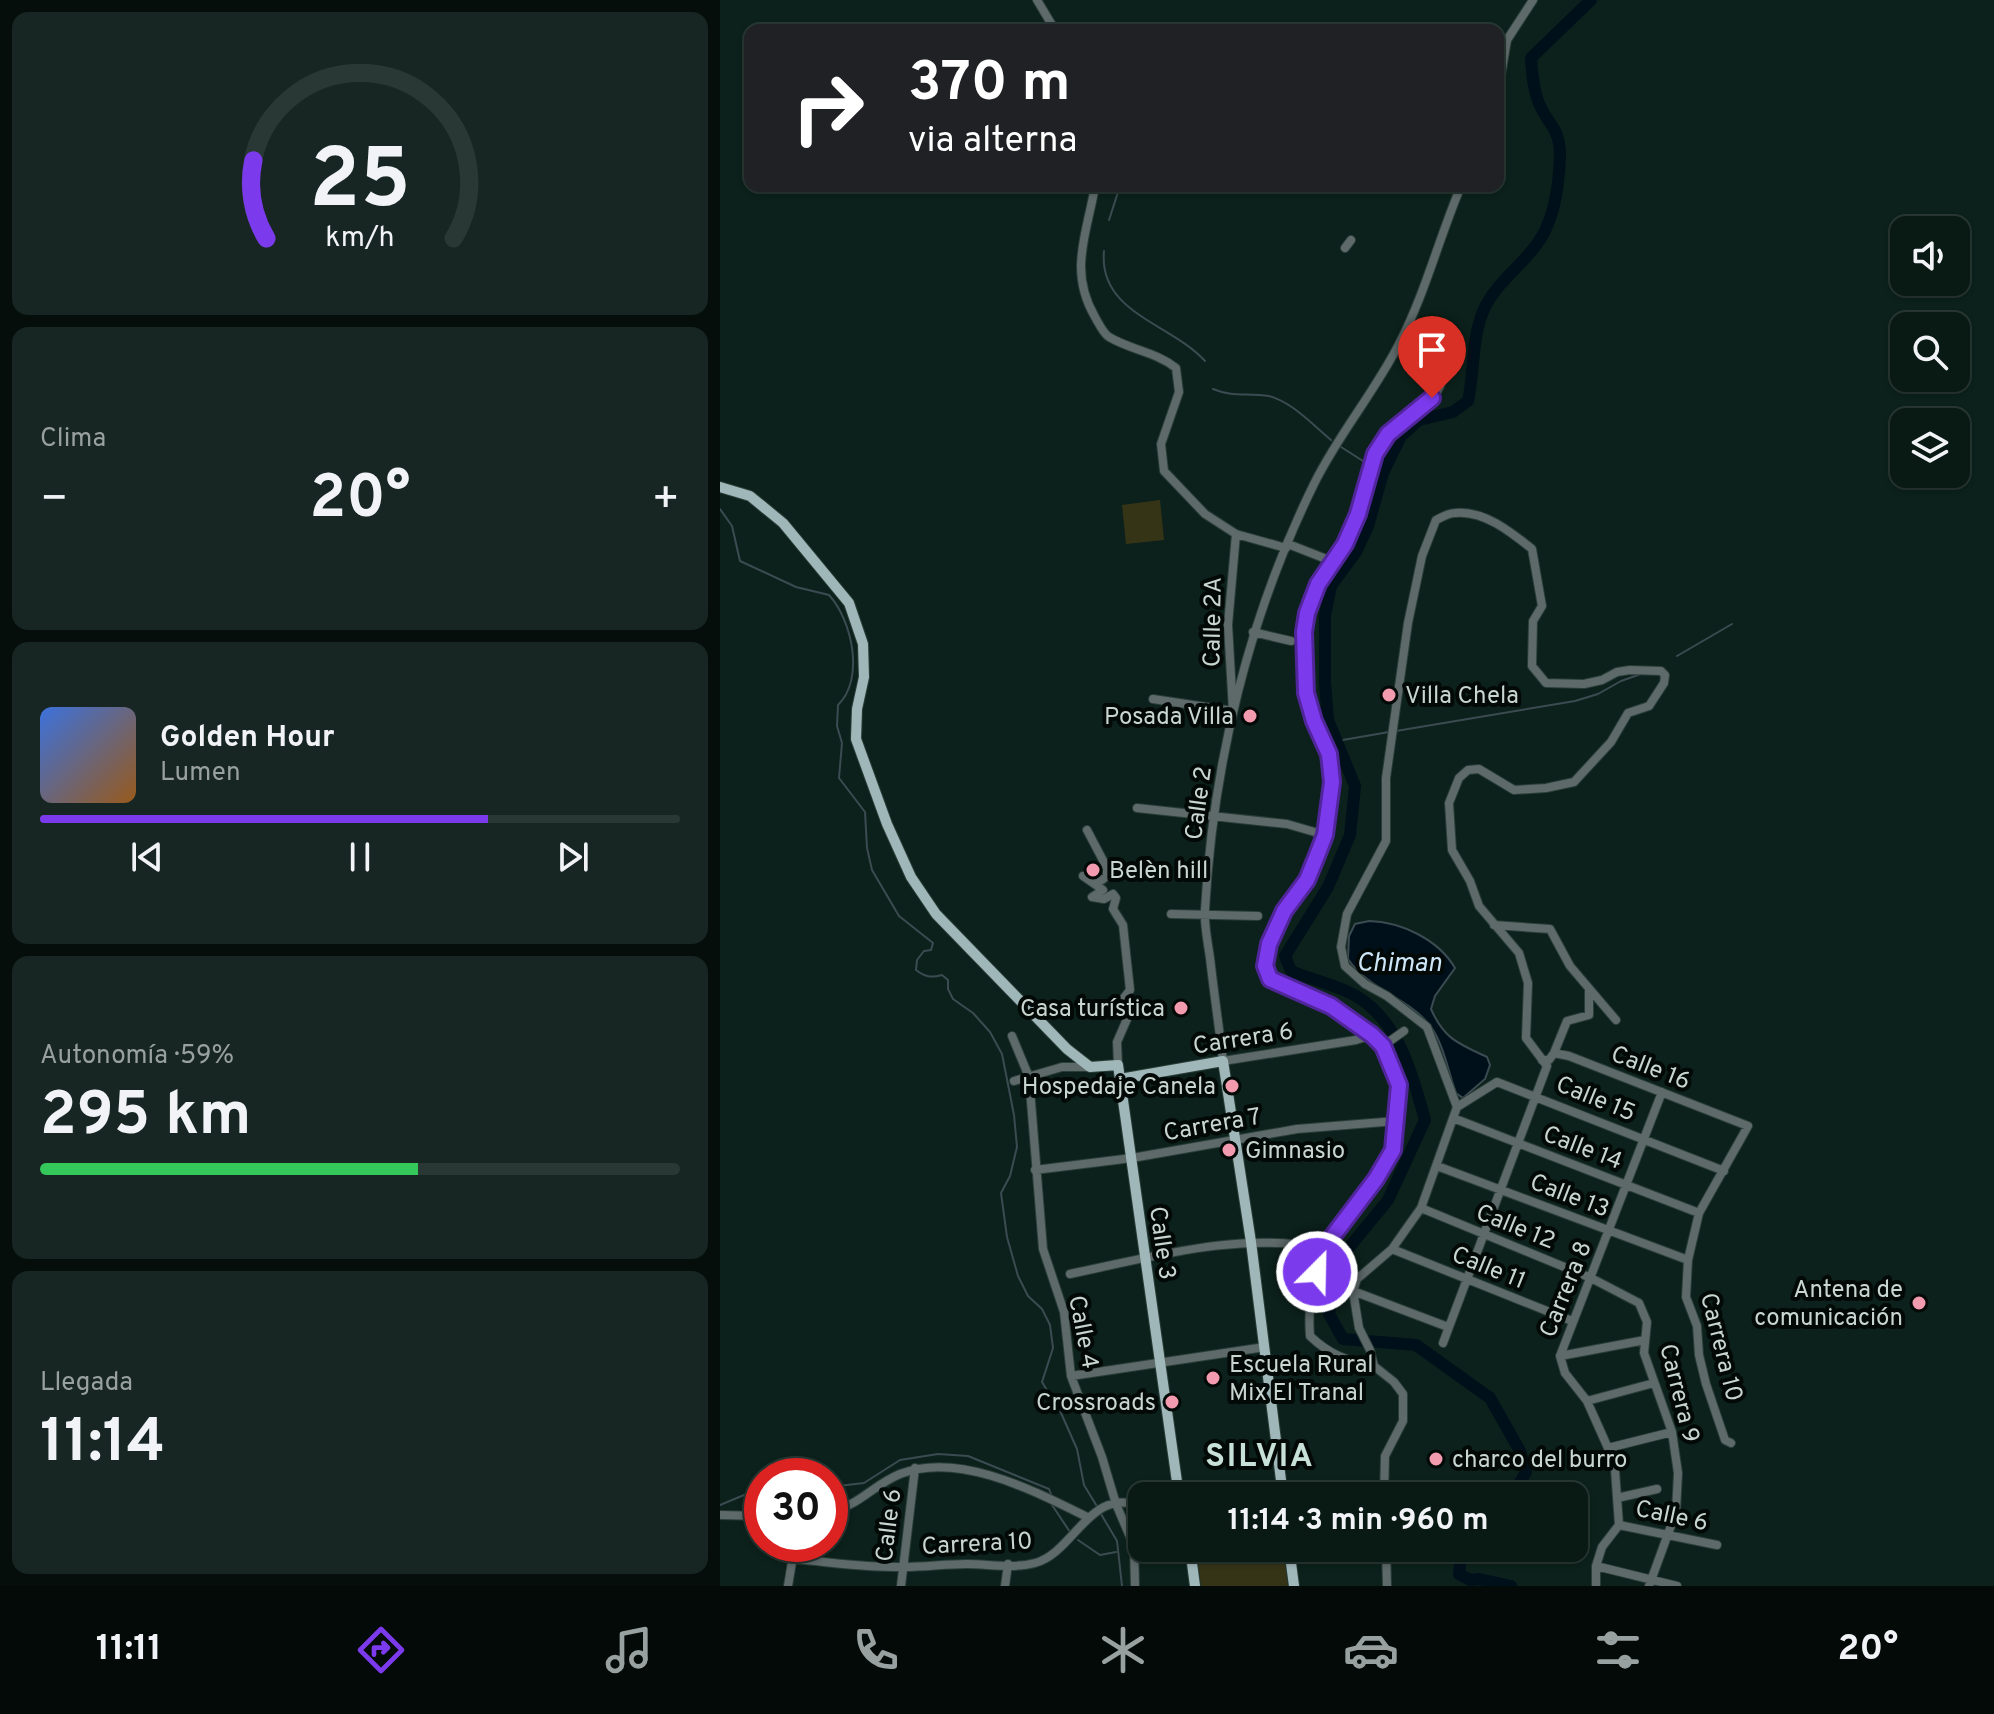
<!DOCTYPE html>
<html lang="es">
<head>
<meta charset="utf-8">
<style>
  body { margin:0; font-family:Overpass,sans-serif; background:#172622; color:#f1f3f6; height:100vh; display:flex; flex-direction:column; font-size:30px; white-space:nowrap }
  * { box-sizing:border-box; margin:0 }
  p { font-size:26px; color:#99a0a0 }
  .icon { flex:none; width:44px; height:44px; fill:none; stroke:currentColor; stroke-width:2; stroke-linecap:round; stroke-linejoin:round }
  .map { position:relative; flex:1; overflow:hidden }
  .details { display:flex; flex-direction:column; gap:12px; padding:12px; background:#050e0b; width:720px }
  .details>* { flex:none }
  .top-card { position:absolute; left:24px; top:24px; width:760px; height:168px; border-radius:16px; box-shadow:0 2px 6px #0004,0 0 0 2px #293834; background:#202124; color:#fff; overflow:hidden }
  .fabs { position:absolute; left:1170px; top:216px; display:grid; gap:16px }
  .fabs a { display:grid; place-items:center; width:80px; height:80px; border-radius:16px; background:#091914; box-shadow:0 2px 6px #0004,0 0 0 2px #293834; font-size:40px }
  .speed { position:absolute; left:24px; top:1458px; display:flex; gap:16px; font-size:40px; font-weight:700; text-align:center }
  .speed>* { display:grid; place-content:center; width:104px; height:104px; border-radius:50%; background:#091914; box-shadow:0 2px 6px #0004,0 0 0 2px #293834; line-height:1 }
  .speed .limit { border:12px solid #d22; background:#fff; color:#111 }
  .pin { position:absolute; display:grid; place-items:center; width:68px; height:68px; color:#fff; margin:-82px -34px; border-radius:50% 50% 50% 0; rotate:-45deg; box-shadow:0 0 8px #0007 }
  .pin .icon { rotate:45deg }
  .me { position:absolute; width:88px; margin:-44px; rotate:23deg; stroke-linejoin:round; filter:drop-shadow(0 0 6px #0008) }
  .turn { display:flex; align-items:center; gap:28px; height:168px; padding:0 32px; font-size:36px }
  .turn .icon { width:104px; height:104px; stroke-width:2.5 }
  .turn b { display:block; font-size:56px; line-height:68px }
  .big { font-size:60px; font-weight:700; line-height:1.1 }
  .details .card { flex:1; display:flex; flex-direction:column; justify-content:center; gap:12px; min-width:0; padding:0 28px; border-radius:16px; background:#172622 }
  .details .dial { align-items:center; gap:0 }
  .dial svg { height:208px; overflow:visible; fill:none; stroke:#293834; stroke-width:7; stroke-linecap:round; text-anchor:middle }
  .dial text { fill:#f1f3f6; stroke:none }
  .song { display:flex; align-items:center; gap:24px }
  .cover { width:96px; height:96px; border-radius:12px; background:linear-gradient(135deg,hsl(220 70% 55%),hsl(30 70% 35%)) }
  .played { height:8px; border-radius:4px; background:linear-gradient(90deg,#7c3aed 70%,#293834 70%) }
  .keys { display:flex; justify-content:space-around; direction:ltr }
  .heat { display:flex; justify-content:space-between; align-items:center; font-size:44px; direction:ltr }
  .charge { height:12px; border-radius:6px; background:linear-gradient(90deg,#34c759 59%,#293834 0) }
  .trip { position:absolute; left:408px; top:1482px; width:460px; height:80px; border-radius:16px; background:#091914; box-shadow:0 2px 6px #0004,0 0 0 2px #293834; font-weight:700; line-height:80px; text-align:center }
  .tab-bar { display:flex; height:128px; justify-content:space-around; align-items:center; background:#040a08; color:#99a0a0 }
  .tab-bar .icon { width:56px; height:56px }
  .tab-bar .selected { color:#7c3aed }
  .tab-bar b { font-size:36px; color:#f1f3f6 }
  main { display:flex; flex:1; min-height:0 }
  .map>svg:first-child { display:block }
  .green { fill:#363417 }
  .water { fill:#00101b; stroke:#3c4b51; stroke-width:2 }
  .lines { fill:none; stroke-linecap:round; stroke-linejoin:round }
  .stream { stroke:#3c4b51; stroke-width:2 }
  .river { stroke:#00101b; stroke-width:12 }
  .minor-casing { stroke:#2a3e38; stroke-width:10 }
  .major-casing { stroke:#2a3e38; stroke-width:12 }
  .minor { stroke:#5e696a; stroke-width:8 }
  .major { stroke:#a0b7ba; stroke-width:10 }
  .route-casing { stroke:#51269a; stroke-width:20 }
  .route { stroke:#7c3aed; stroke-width:14 }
  .poi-dot { fill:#f29aae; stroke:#030906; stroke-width:3 }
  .labels { text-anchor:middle; stroke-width:8; stroke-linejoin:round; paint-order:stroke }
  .street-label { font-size:24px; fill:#c8d5d0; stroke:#030906 }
  .poi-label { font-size:24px; fill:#c8d5d0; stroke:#030906; text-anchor:start }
  .water-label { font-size:26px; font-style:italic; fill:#cee7f8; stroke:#030906 }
  .district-label { font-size:32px; font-weight:bold; letter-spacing:2px; fill:#c7e1d8; stroke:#030906 }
</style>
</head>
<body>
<main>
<section class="details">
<div class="card dial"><svg viewBox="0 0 100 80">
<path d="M14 69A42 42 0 1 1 86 69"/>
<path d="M14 69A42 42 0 0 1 9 39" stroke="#7c3aed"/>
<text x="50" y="56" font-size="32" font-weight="700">25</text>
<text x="50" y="72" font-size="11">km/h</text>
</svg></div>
<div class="card"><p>Clima</p>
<div class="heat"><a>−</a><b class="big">20°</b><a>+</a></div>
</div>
<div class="card">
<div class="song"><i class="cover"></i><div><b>Golden Hour</b><p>Lumen</p></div></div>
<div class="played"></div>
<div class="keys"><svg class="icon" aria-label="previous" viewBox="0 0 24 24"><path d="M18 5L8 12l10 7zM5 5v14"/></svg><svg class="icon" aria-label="pause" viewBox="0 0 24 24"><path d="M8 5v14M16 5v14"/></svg><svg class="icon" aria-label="next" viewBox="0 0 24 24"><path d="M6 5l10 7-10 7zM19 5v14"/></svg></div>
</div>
<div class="card"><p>Autonomía · 59%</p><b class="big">295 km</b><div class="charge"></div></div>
<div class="card"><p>Llegada</p><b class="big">11:14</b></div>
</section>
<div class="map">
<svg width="1274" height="1586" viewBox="0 0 1274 1586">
  <rect width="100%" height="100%" fill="#0c211b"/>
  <path class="green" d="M440 500 444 540 406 544 402 505Z
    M476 1548H563L568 1586H481Z"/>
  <path class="water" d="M649 921C681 922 718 939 735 968L715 996 711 1009C724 1039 739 1044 767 1057L770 1065 765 1079 743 1098 736 1093C728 1072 723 1039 707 1022 684 996 648 989 628 959L629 936 635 924Z"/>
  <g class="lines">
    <path class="stream" d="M389 220 400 186
      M384 251C378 313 452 324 485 361
      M493 389C514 398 529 392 549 396 572 402 593 425 611 440
      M621 447 643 461
      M654 467 663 473
      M0 509 12 526 20 561 76 587 109 595C132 620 145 679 118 705L117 726 122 743 119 778 145 812 147 848 152 870 179 916 213 943 211 950 204 951 197 960 196 970C205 977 211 978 222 975L228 980V989L233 999 253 1013 270 1032 282 1054 294 1115 297 1147 290 1176 281 1193 287 1237 298 1276 308 1296 322 1309 330 1325 333 1348 322 1382 341 1413 357 1449 364 1485 378 1508
      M957 656 1012 624
      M676 731 855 701 878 694 901 681 921 674
      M617 741 669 732
      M110 1487 144 1483 180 1460 218 1454 248 1456 329 1489 331 1494
      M0 1505 24 1495 42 1497
      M332 1505 350 1532
      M381 1514 397 1541 402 1586
      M358 1540 380 1555 396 1552"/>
    <path class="river" d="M792 1496 806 1472 800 1451 770 1398 696 1345 623 1339 609 1314 618 1261 668 1200 705 1120C693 1076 679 1021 636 996 617 985 592 980 571 971L565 956 608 887 630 835 635 786 608 720 605 683V615L611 586 636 552 648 526 663 473 681 436 699 420 733 412 748 401C755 370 751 334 766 305 779 281 801 266 817 244 835 220 839 185 840 156 840 126 827 125 818 101 813 87 812 73 811 58L871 0
      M742 1548 739 1574 750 1580 759 1579 791 1586"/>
    <g class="minor-casing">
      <path id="minor" d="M317 0 335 30
        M778 93 787 40 813 0
        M375 186C367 234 348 271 375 317 379 324 383 333 389 337 411 350 436 352 456 368L459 392 441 444 444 471 485 514 516 534 566 548
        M625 248 631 240
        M568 544 614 562
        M533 632 571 641
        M433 699 513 711 508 625 516 534
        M417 808 567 824 605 835
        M367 830 387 868V876L382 880 363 876 383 890 372 897 384 899 393 894 396 898 393 909 403 925 410 990 400 1003 411 1010 397 1042 398 1065
        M451 914 538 916
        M774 925 830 929 850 966 896 1020
        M652 1035 636 1040 503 1061C499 1027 494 993 490 958 488 943 484 926 485 910 493 763 529 616 594 484 618 435 654 393 679 344 705 294 719 238 741 186
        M292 1036 309 1077 323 1249 344 1312 351 1376 382 1457 396 1504 414 1546 415 1586
        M663 1046 684 1031
        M834 1053 847 1021 869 1015V989
        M822 1060H829L834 1053 849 1056 1028 1126 979 1213 968 1260 966 1297 977 1326 979 1355 986 1384 1005 1440 1011 1443
        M294 1081 342 1067H369
        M737 1107 777 1082 1004 1171
        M733 1118 979 1213
        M717 1166 968 1260
        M315 1170 412 1158 577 1129 676 1121
        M701 1208 871 1278 919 1303 927 1322 924 1353 952 1432 958 1473 956 1512 929 1586
        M672 1249 852 1321
        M350 1274C428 1258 525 1230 603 1249
        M633 1291 728 1327
        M723 1343 827 1066 806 1038 808 983 799 953 759 906 750 881 732 850 729 803 739 778 748 770 759 769 794 790 826 788 854 782 891 742 908 713 929 706 944 683 945 675 941 671 910 670 897 672 882 680 864 684 826 683 812 666 813 621 822 606 812 549C791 532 764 510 735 513 729 513 722 517 716 520L702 556 688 623 666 778V841L627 914 621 947 625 966 645 984 667 996 707 1027 737 1107
        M840 1356 925 1340
        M654 1366C627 1361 610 1355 590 1336 588 1313 592 1266 605 1246 620 1222 641 1201 657 1177 673 1151 675 1138 677 1108 682 1029 610 1006 550 979 536 942 568 912 586 882 594 869 600 851 604 836 610 815 615 773 609 752 605 741 597 730 593 719 579 679 580 627 597 588 601 579 608 571 614 563 623 548 631 531 638 514 649 487 648 459 667 435 682 416 724 402 722 374 720 356 694 348 681 341
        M351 1376 545 1347
        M867 1401 934 1383
        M888 1448 952 1432
        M664 1496 665 1456 683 1421V1394L674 1382 654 1366 650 1350 639 1328 633 1291 637 1279 672 1249 701 1208 737 1107
        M897 1498 937 1489
        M110 1512C140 1505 153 1485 180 1474 239 1451 314 1491 367 1517
        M0 1515 42 1516
        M899 1525 997 1545
        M666 1548 667 1586
        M73 1559C110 1562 148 1568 185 1567 205 1567 226 1564 247 1564 268 1564 294 1569 315 1563 354 1553 371 1484 422 1507
        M876 1566 957 1586
        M68 1586 75 1544
        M181 1586 195 1468
        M285 1586 288 1564
        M876 1586V1566L882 1547 899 1525 895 1470 888 1448 867 1401 845 1373 840 1356 942 1092"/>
    </g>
    <g class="major-casing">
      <path id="major" d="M0 487 30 496 63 523 129 603 143 644 144 677 137 709 136 739 167 824 191 877 216 914 347 1049 370 1067 398 1065 459 1496
        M400 1079 503 1061 531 1242 563 1496
        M470 1548 475 1586
        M569 1548 574 1586"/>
    </g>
    <use href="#minor" class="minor"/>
    <use href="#major" class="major"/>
  </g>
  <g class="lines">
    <g class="route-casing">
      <path id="route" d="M597 1272 603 1249 656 1179 673 1150 679 1085 663 1046 652 1035 611 1006 550 979 545 966 549 944 564 911 587 880 596 858 605 835 612 782 609 754 594 721 586 693 584 632 587 613 598 584 625 544 638 514 655 454 668 434 712 398"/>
    </g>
    <use href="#route" class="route"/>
  </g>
  <g class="poi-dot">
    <circle cx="669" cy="695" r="8"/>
    <circle cx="530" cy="716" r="8"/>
    <circle cx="373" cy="870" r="8"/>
    <circle cx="461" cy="1008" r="8"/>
    <circle cx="512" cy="1086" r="8"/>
    <circle cx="509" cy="1150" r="8"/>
    <circle cx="1199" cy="1303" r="8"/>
    <circle cx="493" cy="1378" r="8"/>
    <circle cx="452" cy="1402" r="8"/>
    <circle cx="716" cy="1459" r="8"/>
  </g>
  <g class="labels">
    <g class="street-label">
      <text transform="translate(492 622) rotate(-89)" y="8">Calle 2A</text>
      <text transform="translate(478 803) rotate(-82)" y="8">Calle 2</text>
      <text transform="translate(523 1038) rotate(-9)" y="8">Carrera 6</text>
      <text transform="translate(931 1067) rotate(21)" y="8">Calle 16</text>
      <text transform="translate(876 1098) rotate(22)" y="8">Calle 15</text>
      <text transform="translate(492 1124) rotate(-10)" y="8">Carrera 7</text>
      <text transform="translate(863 1147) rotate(21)" y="8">Calle 14</text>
      <text transform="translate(850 1195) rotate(21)" y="8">Calle 13</text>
      <text transform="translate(796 1226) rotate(22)" y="8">Calle 12</text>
      <text transform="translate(443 1243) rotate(82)" y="8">Calle 3</text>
      <text transform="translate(769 1267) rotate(22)" y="8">Calle 11</text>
      <text transform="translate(845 1289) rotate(-68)" y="8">Carrera 8</text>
      <text transform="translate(364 1332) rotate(79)" y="8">Calle 4</text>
      <text transform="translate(1002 1347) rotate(76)" y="8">Carrera 10</text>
      <text transform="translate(960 1393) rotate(76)" y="8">Carrera 9</text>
      <text transform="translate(952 1515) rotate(12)" y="8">Calle 6</text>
      <text transform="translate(168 1525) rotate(-83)" y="8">Calle 6</text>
      <text transform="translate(257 1543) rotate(-3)" y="8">Carrera 10</text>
    </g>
    <g class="poi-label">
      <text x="685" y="703">Villa Chela</text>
      <text x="514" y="724" text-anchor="end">Posada Villa</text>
      <text x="389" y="878">Belèn hill</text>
      <text x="445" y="1016" text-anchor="end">Casa turística</text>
      <text x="496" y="1094" text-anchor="end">Hospedaje Canela</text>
      <text x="525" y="1158">Gimnasio</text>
      <text x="1183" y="1297" text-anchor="end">Antena de<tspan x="1183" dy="28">comunicación</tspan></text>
      <text x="509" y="1372">Escuela Rural<tspan x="509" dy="28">Mix El Tranal</tspan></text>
      <text x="436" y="1410" text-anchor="end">Crossroads</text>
      <text x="732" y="1467">charco del burro</text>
    </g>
    <g class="water-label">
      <text x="679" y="971">Chiman</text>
    </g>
    <g class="district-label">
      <text x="540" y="1466">SILVIA</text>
    </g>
  </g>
</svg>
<div class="fabs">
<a><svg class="icon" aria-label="sound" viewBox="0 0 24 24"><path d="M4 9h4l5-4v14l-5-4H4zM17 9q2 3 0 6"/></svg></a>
<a><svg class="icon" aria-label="search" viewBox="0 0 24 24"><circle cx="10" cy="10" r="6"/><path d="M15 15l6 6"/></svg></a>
<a><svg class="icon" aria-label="layers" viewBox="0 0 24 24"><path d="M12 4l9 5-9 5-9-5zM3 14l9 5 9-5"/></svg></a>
</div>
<div class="speed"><div class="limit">30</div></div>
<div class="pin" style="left:712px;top:398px;background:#d93025"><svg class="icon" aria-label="arrive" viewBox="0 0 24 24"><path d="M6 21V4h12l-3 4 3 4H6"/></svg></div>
<svg class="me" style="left:597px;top:1272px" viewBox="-20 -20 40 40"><circle r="17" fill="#7c3aed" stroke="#fff" stroke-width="3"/><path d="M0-11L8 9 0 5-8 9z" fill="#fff"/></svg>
<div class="trip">11:14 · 3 min · 960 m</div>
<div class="top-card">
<div class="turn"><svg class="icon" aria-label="right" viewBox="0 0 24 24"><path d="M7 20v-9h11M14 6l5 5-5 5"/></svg><div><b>370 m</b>via alterna</div></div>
</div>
</div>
</main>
<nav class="tab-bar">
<b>11:11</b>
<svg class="icon selected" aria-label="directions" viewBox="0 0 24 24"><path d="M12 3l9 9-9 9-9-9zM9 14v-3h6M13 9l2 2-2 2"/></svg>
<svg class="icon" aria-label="music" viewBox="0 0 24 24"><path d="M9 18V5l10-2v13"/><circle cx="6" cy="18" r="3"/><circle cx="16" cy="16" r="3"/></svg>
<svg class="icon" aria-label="phone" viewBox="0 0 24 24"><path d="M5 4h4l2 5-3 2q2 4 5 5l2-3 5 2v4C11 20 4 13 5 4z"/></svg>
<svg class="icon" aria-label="climate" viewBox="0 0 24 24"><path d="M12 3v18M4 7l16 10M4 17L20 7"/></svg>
<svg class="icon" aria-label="car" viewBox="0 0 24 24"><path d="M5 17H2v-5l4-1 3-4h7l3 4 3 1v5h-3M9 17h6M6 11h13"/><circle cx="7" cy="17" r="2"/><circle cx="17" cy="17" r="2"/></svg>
<svg class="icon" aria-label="filters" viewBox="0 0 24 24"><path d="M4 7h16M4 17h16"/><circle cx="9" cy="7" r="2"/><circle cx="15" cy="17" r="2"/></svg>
<b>20°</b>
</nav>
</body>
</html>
